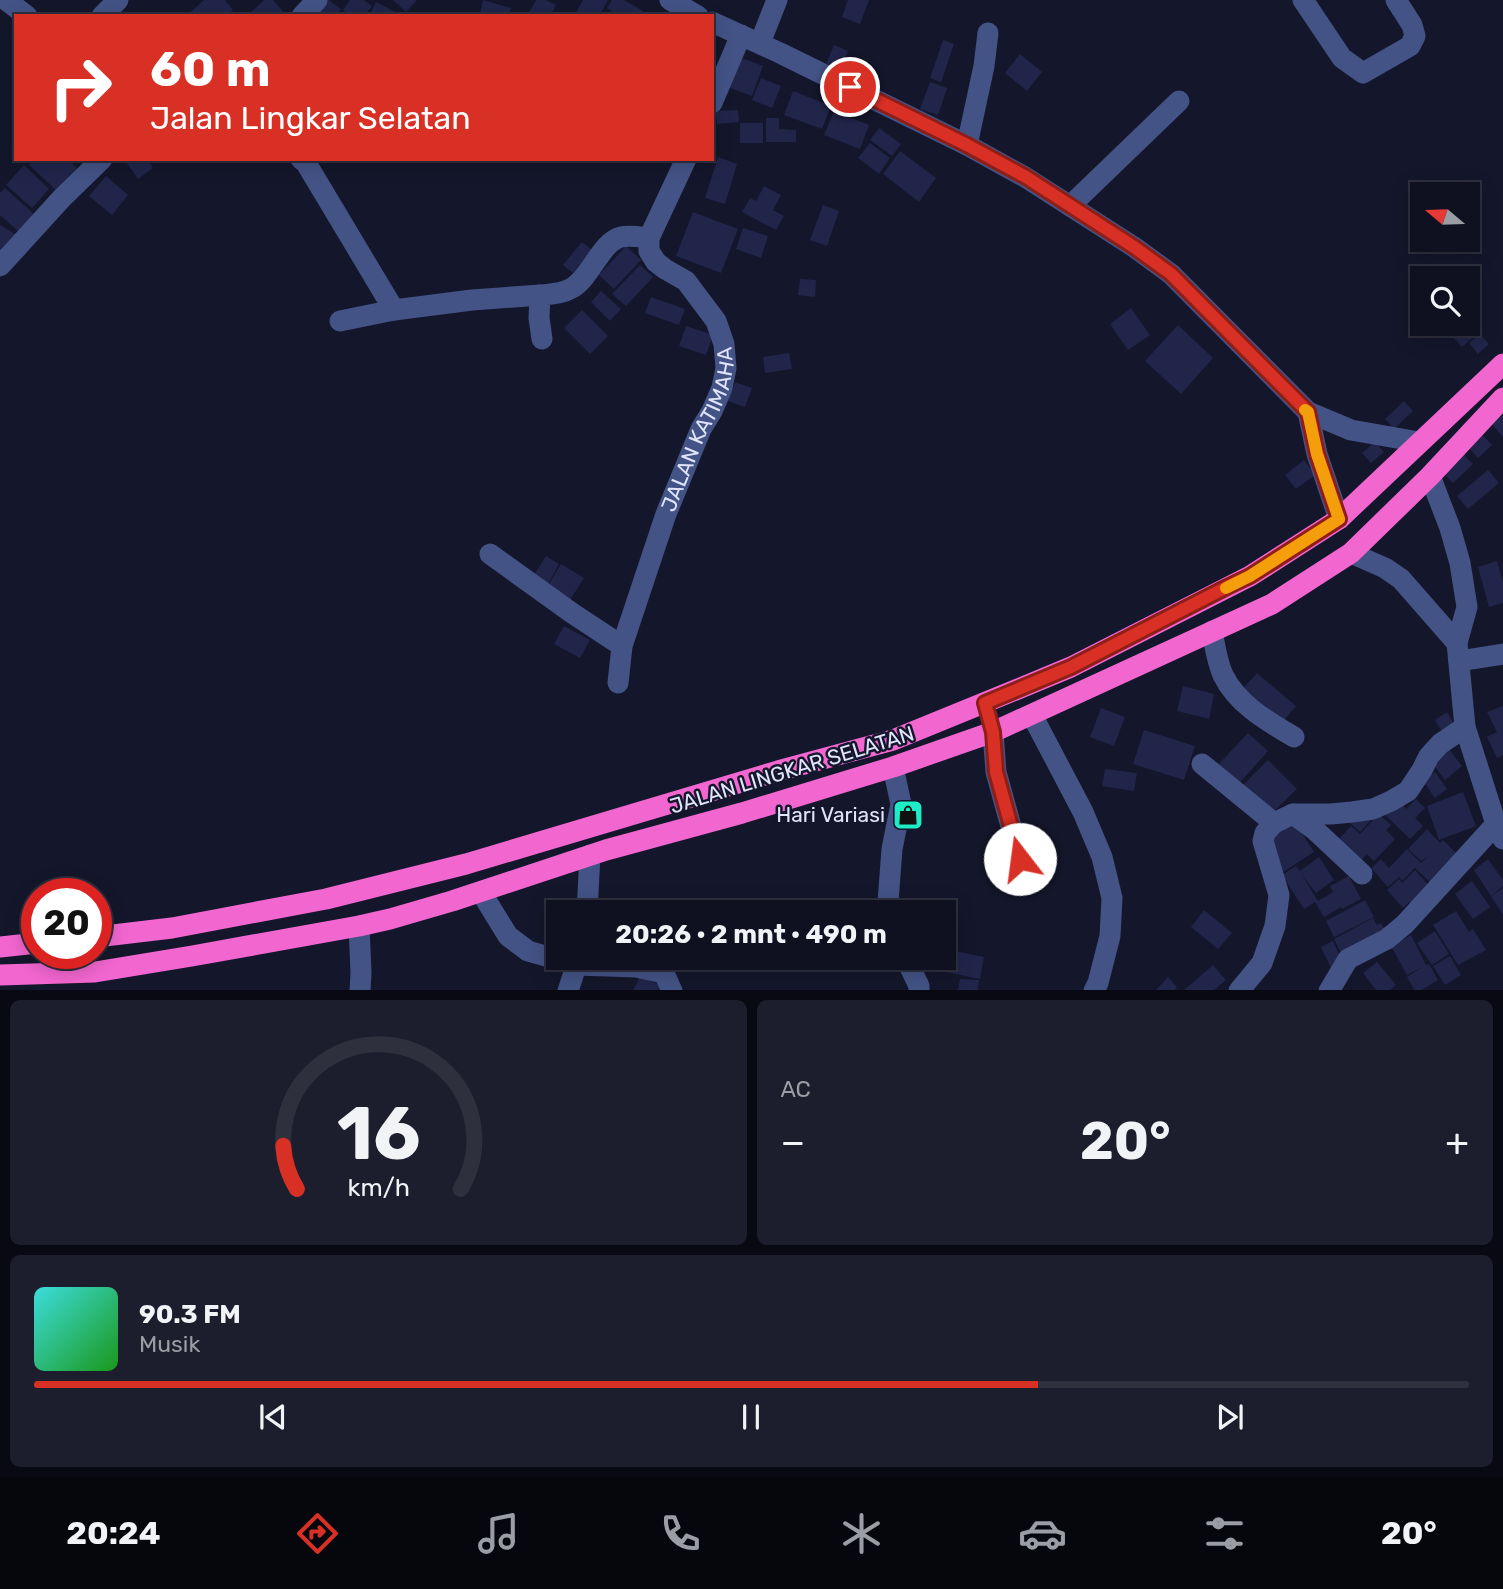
<!DOCTYPE html>
<html lang="id">
<head>
<meta charset="utf-8">
<style>
  body { margin:0; font-family:Rubik,sans-serif; background:#1d1e2d; color:#f1f3f6; height:100vh; display:flex; flex-direction:column; font-size:26px; white-space:nowrap }
  * { box-sizing:border-box; margin:0 }
  p { font-size:23px; color:#9b9da5 }
  .icon { flex:none; width:38px; height:38px; fill:none; stroke:currentColor; stroke-width:2; stroke-linecap:round; stroke-linejoin:round }
  .map { position:relative; height:990px; overflow:hidden }
  .sheet { display:flex; flex-direction:column; gap:10px; padding:10px; background:#080912; flex:1 }
  .sheet>* { flex:none }
  .top-card { position:absolute; left:14px; top:14px; width:700px; height:147px; border-radius:0px; box-shadow:0 4px 18px #0003,0 0 0 2px #2f303e; background:#d93025; color:#fff; overflow:hidden }
  .needle { width:46px; rotate:289deg }
  .fabs { position:absolute; left:1410px; top:182px; display:grid; gap:14px }
  .fabs a { display:grid; place-items:center; width:70px; height:70px; border-radius:0px; background:#0f1020; box-shadow:0 4px 18px #0003,0 0 0 2px #2f303e; font-size:35px }
  .speed { position:absolute; left:21px; top:878px; display:flex; gap:14px; font-size:35px; font-weight:700; text-align:center }
  .speed>* { display:grid; place-content:center; width:91px; height:91px; border-radius:50%; background:#0f1020; box-shadow:0 4px 18px #0003,0 0 0 2px #2f303e; line-height:1 }
  .speed .limit { border:10px solid #d22; background:#fff; color:#111 }
  .pin { position:absolute; display:grid; place-items:center; width:60px; height:60px; color:#fff; margin:-30px; border:4px solid #fff; border-radius:50%; box-shadow:0 2px 7px #0007 }
  .me { position:absolute; width:77px; margin:-38px; rotate:345deg; stroke-linejoin:round; filter:drop-shadow(0 0 5px #0008) }
  .turn { display:flex; align-items:center; gap:24px; height:147px; padding:0 21px; font-size:32px }
  .turn .icon { width:91px; height:91px; stroke-width:2.5 }
  .turn b { display:block; font-size:49px; line-height:60px }
  .big { font-size:52px; font-weight:700; line-height:1.1 }
  .sheet .widget { flex:1; display:flex; flex-direction:column; justify-content:center; gap:10px; min-width:0; padding:0 24px; border-radius:10px; background:#1d1e2d }
  .sheet .dial { align-items:center; gap:0 }
  .dial svg { height:182px; overflow:visible; fill:none; stroke:#2f303e; stroke-width:7; stroke-linecap:round; text-anchor:middle }
  .dial text { fill:#f1f3f6; stroke:none }
  .song { display:flex; align-items:center; gap:21px }
  .cover { width:84px; height:84px; border-radius:10px; background:linear-gradient(135deg,hsl(180 70% 55%),hsl(120 70% 35%)) }
  .played { height:7px; border-radius:4px; background:linear-gradient(90deg,#d93025 70%,#2f303e 70%) }
  .keys { display:flex; justify-content:space-around; direction:ltr }
  .heat { display:flex; justify-content:space-between; align-items:center; font-size:38px; direction:ltr }
  .sheet .tiles { flex:1; display:grid; gap:10px; grid-template-columns:1fr 1fr }
  .widget:last-child { grid-column:span 2 }
  .trip { position:absolute; left:546px; top:900px; width:410px; height:70px; border-radius:0px; background:#0f1020; box-shadow:0 4px 18px #0003,0 0 0 2px #2f303e; font-weight:700; line-height:70px; text-align:center }
  .menu { display:flex; height:112px; justify-content:space-around; align-items:center; background:#06060d; color:#9b9da5 }
  .menu .icon { width:49px; height:49px }
  .menu .active { color:#d93025 }
  .menu b { font-size:32px; color:#f1f3f6 }
  .map>svg:first-child { display:block }
  .building { fill:#21254a }
  .lines { fill:none; stroke-linecap:round; stroke-linejoin:round }
  .minor { stroke:#435386; stroke-width:21 }
  .highway { stroke:#f266d0; stroke-width:21 }
  .route-casing { stroke:#8d1f18; stroke-width:18 }
  .route { stroke:#d93025; stroke-width:12 }
  .slow { stroke:#f59e0b; stroke-width:12 }
  .labels { text-anchor:middle; stroke-width:5; stroke-linejoin:round; paint-order:stroke }
  .street-label { font-size:21px; fill:#e0e5fc; stroke:#14162b }
  .poi-label { font-size:21px; fill:#e0e5fc; stroke:#14162b; text-anchor:end }
</style>
</head>
<body>
<div class="map">
<svg width="1503" height="991" viewBox="0 0 1503 991">
  <rect width="100%" height="100%" fill="#14162b"/>
  <path class="building" d="M204 0H225L233 10 226 16H186Z
    M264 0H273L287 16H247Z
    M326 0H329L341 9 336 16H314Z
    M350 0H364L372 6 364 16H350L343 10Z
    M393 0H417L406 12Z
    M483 0 511 8 509 16 480 14Z
    M536 0H546L556 5 550 16H527Z
    M583 0H608L599 16H574Z
    M612 0H624L643 11 640 16H618L607 8Z
    M848 0H869L860 24 842 17Z
    M376 2 403 16H369Z
    M943 40 954 44 941 82 930 78Z
    M834 45 848 51 840 70 826 64Z
    M1020 54 1042 72 1027 91 1005 73Z
    M737 56 763 66 752 96 725 86Z
    M761 78 781 86 772 108 752 100Z
    M930 82 947 88 938 115 920 109Z
    M793 91 831 106 822 129 784 115Z
    M738 110 739 122 717 124 716 111Z
    M834 111 869 125 860 149 824 135Z
    M766 118H779V129L796 130V142H766Z
    M740 123H763V143H740Z
    M879 128 901 144 892 156 870 140Z
    M870 143 890 158 879 174 858 158Z
    M900 151 936 178 919 202 883 174Z
    M718 157 737 164 725 204 705 198Z
    M35 159H68L77 168 56 190 29 165Z
    M124 159H147L153 168 138 179Z
    M24 165 49 189 32 208 6 185Z
    M106 176 128 195 112 215 89 196Z
    M764 186 781 195 773 210 784 216 776 230 742 212 750 198 756 201Z
    M5 188 36 216 20 233 0 215V193Z
    M823 205 839 211 827 246 810 240Z
    M693 212 738 229 721 273 676 256Z
    M0 225 18 236 0 254Z
    M743 228 768 236 761 258 736 249Z
    M582 242 592 250 573 273 563 265Z
    M626 246 641 260 614 289 599 275Z
    M640 265 653 277 626 306 612 294Z
    M800 279 816 280 815 297 798 295Z
    M601 291 621 309 610 321 591 302Z
    M651 297 685 309 679 325 645 313Z
    M1131 308 1150 335 1128 350 1110 324Z
    M582 310 608 336 590 354 564 328Z
    M1178 325 1213 358 1181 394 1145 361Z
    M686 326 713 335 706 355 679 346Z
    M1467 326 1475 336 1462 347 1453 337Z
    M1480 334 1489 344 1478 354 1469 343Z
    M789 353 792 369 765 373 763 357Z
    M735 382 752 388 745 407 728 401Z
    M1404 401 1413 411 1394 429 1385 419Z
    M1503 415V437L1492 424Z
    M1482 434 1492 445 1478 458 1468 447Z
    M1375 442 1384 452 1371 463 1362 453Z
    M1460 451 1473 464 1453 483 1440 470Z
    M1304 460 1315 475 1296 489 1285 475Z
    M1488 470 1499 483 1468 509 1457 496Z
    M546 556 559 564 548 584 534 575Z
    M1497 561 1503 582V603L1489 607 1478 567Z
    M561 564 584 578 570 600 547 587Z
    M564 626 590 640 580 658 554 644Z
    M1257 673 1296 706 1279 726 1240 692Z
    M1183 686 1214 694 1209 719 1177 711Z
    M1503 706V755L1497 758 1487 737 1497 732 1487 712Z
    M1101 708 1125 717 1114 746 1090 737Z
    M1447 712 1456 727 1444 735 1435 720Z
    M1144 730 1195 746 1184 780 1133 764Z
    M1248 733 1268 751 1237 786 1216 767Z
    M1446 745 1462 766 1445 780 1429 759Z
    M1268 760 1297 789 1270 815 1242 786Z
    M1105 769 1137 773 1134 791 1102 786Z
    M1435 772 1447 789 1435 798 1423 781Z
    M1463 792 1476 826 1439 840 1427 806Z
    M1416 799 1425 808 1415 818 1423 826 1410 839 1384 814 1398 800 1406 809Z
    M1361 810 1372 819 1360 832 1350 823Z
    M1380 815 1391 825 1386 830 1395 839 1374 861 1367 854 1356 865 1339 839 1351 826 1360 834 1374 819 1376 820Z
    M1286 824 1289 828 1296 824 1314 852 1283 872 1265 844Z
    M1427 829 1440 843 1443 840 1460 857 1433 885 1415 868 1402 881 1399 877 1388 887 1371 868 1381 859 1389 868 1407 849 1421 863 1427 857 1421 861 1408 849Z
    M1319 857 1334 880 1316 893 1302 875 1318 901 1333 892 1330 886 1349 876 1361 899 1342 909 1341 907 1324 917 1315 902 1304 909 1282 875 1296 866 1300 871Z
    M1488 859 1503 880V886L1491 896 1474 870Z
    M1415 870 1431 888 1412 906 1409 902 1403 908 1387 890 1399 879 1402 883Z
    M1472 881 1490 907 1473 919 1455 894Z
    M1503 888V915L1491 896Z
    M1365 900 1374 917 1334 937 1326 921Z
    M1204 910 1232 933 1218 949 1191 927Z
    M1456 911 1469 932 1473 929 1486 950 1458 965 1433 925Z
    M1373 918 1377 925 1381 923 1387 935 1357 951 1351 941 1356 951 1343 957 1334 939Z
    M1435 931 1449 954 1432 965 1417 943Z
    M1411 935 1426 965 1429 964 1438 980 1420 991H1415L1407 977 1422 967 1407 975 1391 946Z
    M1333 941 1343 963 1331 968 1321 947Z
    M945 949 984 957 980 979 941 971Z
    M1450 956 1461 975 1445 985 1433 966Z
    M1377 962 1396 985 1389 991H1377L1363 973Z
    M1213 965 1226 980 1213 991H1183Z
    M640 976 660 985 658 991H633Z
    M1168 977 1177 987 1174 991H1155Z
    M960 979 979 980 978 991 958 990Z"/>
  <g class="lines">
    <g class="minor">
      <path d="M6 0 27 16"/>
      <path d="M670 0 698 16"/>
      <path d="M1303 0 1342 58 1363 73 1410 46 1415 36 1412 25 1396 0"/>
      <path d="M102 16 118 0"/>
      <path d="M302 16 317 0"/>
      <path d="M712 22 780 53 967 145 1025 177 1134 247 1171 274 1308 412 1317 454 1339 519"/>
      <path d="M760 43 777 0"/>
      <path d="M712 103 741 35"/>
      <path d="M967 145 984 66 988 33"/>
      <path d="M301 159 306 163 394 310"/>
      <path d="M1070 206 1179 101"/>
      <path d="M0 266 62 198 102 159"/>
      <path d="M340 321 394 310 472 300 540 295"/>
      <path d="M542 339 539 318 540 295C551 294 562 294 572 288 591 277 601 242 621 237 630 235 640 237 649 238"/>
      <path d="M1308 412 1351 430 1419 442"/>
      <path d="M1430 476 1450 528 1460 563 1467 607 1457 643 1465 727 1496 824 1503 839"/>
      <path d="M1351 553 1385 568 1401 579 1457 643"/>
      <path d="M490 554 572 613 622 646"/>
      <path d="M1212 631C1215 646 1217 662 1223 675 1237 704 1267 721 1294 737"/>
      <path d="M1459 661 1503 654"/>
      <path id="s1" d="M618 683 622 646 666 514 701 429 712 411 722 388 726 368 724 344 716 321 686 281 665 269 656 262 649 251V238L686 159"/>
      <path d="M1032 715 1083 812 1102 857 1112 898 1110 936 1098 983 1094 991"/>
      <path d="M993 732 996 772 1020 859"/>
      <path d="M1202 764 1274 823"/>
      <path d="M1293 814 1315 830 1362 874"/>
      <path d="M481 892 508 936 528 951 577 965 636 967 664 973 672 991"/>
      <path d="M587 912 590 855"/>
      <path d="M888 912V902L892 849 901 804 893 767"/>
      <path d="M359 926 361 973 360 991"/>
      <path d="M905 957 919 986V991"/>
      <path d="M568 991 579 957"/>
      <path d="M1239 991 1262 963 1275 926 1279 895 1263 841 1265 833 1274 823 1293 814H1331L1352 812 1373 809 1391 801 1408 791 1422 770 1429 756 1440 744 1465 727"/>
      <path d="M1329 991 1348 959 1387 939 1405 924 1496 824"/>
    </g>
    <path class="highway" d="M96 937 172 928 326 899 466 864 778 771 893 740 1018 689 1071 667 1250 576 1339 519 1503 364
      M0 947 37 943
      M0 975 95 972 192 956 359 926 390 919 452 901 606 850 742 813 893 767 993 732 1272 604 1351 553 1430 476 1503 398"/>
  </g>
  <g class="lines">
    <g class="route-casing">
      <path id="route" d="M850 87 967 145 1026 177 1134 247 1171 274 1308 412 1317 454 1339 519 1250 576 1227 587 1071 667 985 703 993 732 996 772 1020 859"/>
    </g>
    <use href="#route" class="route"/>
    <path class="slow" d="M1226 588 1250 576 1339 519 1317 454 1308 412 1305 410"/>
  </g>
  <defs>
    <g id="shop-square" transform="scale(1.575)"><rect x="-9" y="-9" width="18" height="18" rx="4" fill="#1decc7" stroke="#14162b"/><path d="M-5-2.5h2.3a2.7 3.5 0 0 1 5.4 0H5L5.5 6h-11ZM-1.5-2.5h3a1.5 2.3 0 0 0-3 0Z" fill="#111"/></g>
  </defs>
  <g fill-rule="evenodd">
    <use href="#shop-square" x="908" y="815"/>
  </g>
  <g class="labels">
    <g class="street-label">
      <text dy="7" stroke="none"><textPath href="#s1" startOffset="268">JALAN KATIMAHA</textPath></text>
      <text transform="translate(792 770) rotate(-17)" y="7">JALAN LINGKAR SELATAN</text>
    </g>
    <g class="poi-label">
      <text x="885" y="822">Hari Variasi</text>
    </g>
  </g>
</svg>
<div class="fabs">
<a><svg class="needle" viewBox="-14 -14 28 28"><path d="M0-13l5 13h-10z" fill="#e53935"/><path d="M0 13l5-13h-10z" fill="#9b9da5"/></svg></a>
<a><svg class="icon" aria-label="search" viewBox="0 0 24 24"><circle cx="10" cy="10" r="6"/><path d="M15 15l6 6"/></svg></a>
</div>
<div class="speed"><div class="limit">20</div></div>
<div class="pin" style="left:850px;top:87px;background:#d93025"><svg class="icon" aria-label="arrive" viewBox="0 0 24 24"><path d="M6 21V4h12l-3 4 3 4H6"/></svg></div>
<svg class="me" style="left:1020px;top:859px" viewBox="-20 -20 40 40"><circle r="19" fill="#fff"/><path d="M0-13L10 11 0 6-10 11z" fill="#d93025"/></svg>
<div class="trip">20:26 · 2 mnt · 490 m</div>
<div class="top-card">
<div class="turn"><svg class="icon" aria-label="right" viewBox="0 0 24 24"><path d="M7 20v-9h11M14 6l5 5-5 5"/></svg><div><b>60 m</b>Jalan Lingkar Selatan</div></div>
</div>
</div>
<section class="sheet">
<div class="tiles">
<div class="widget dial"><svg viewBox="0 0 100 80">
<path d="M14 69A42 42 0 1 1 86 69"/>
<path d="M14 69A42 42 0 0 1 8 50" stroke="#d93025"/>
<text x="50" y="56" font-size="32" font-weight="700">16</text>
<text x="50" y="72" font-size="11">km/h</text>
</svg></div>
<div class="widget"><p>AC</p>
<div class="heat"><a>−</a><b class="big">20°</b><a>+</a></div>
</div>
<div class="widget">
<div class="song"><i class="cover"></i><div><b>90.3 FM</b><p>Musik</p></div></div>
<div class="played"></div>
<div class="keys"><svg class="icon" aria-label="previous" viewBox="0 0 24 24"><path d="M18 5L8 12l10 7zM5 5v14"/></svg><svg class="icon" aria-label="pause" viewBox="0 0 24 24"><path d="M8 5v14M16 5v14"/></svg><svg class="icon" aria-label="next" viewBox="0 0 24 24"><path d="M6 5l10 7-10 7zM19 5v14"/></svg></div>
</div>
</div>
</section>
<nav class="menu">
<b>20:24</b>
<svg class="icon active" aria-label="directions" viewBox="0 0 24 24"><path d="M12 3l9 9-9 9-9-9zM9 14v-3h6M13 9l2 2-2 2"/></svg>
<svg class="icon" aria-label="music" viewBox="0 0 24 24"><path d="M9 18V5l10-2v13"/><circle cx="6" cy="18" r="3"/><circle cx="16" cy="16" r="3"/></svg>
<svg class="icon" aria-label="phone" viewBox="0 0 24 24"><path d="M5 4h4l2 5-3 2q2 4 5 5l2-3 5 2v4C11 20 4 13 5 4z"/></svg>
<svg class="icon" aria-label="climate" viewBox="0 0 24 24"><path d="M12 3v18M4 7l16 10M4 17L20 7"/></svg>
<svg class="icon" aria-label="car" viewBox="0 0 24 24"><path d="M5 17H2v-5l4-1 3-4h7l3 4 3 1v5h-3M9 17h6M6 11h13"/><circle cx="7" cy="17" r="2"/><circle cx="17" cy="17" r="2"/></svg>
<svg class="icon" aria-label="filters" viewBox="0 0 24 24"><path d="M4 7h16M4 17h16"/><circle cx="9" cy="7" r="2"/><circle cx="15" cy="17" r="2"/></svg>
<b>20°</b>
</nav>
</body>
</html>
